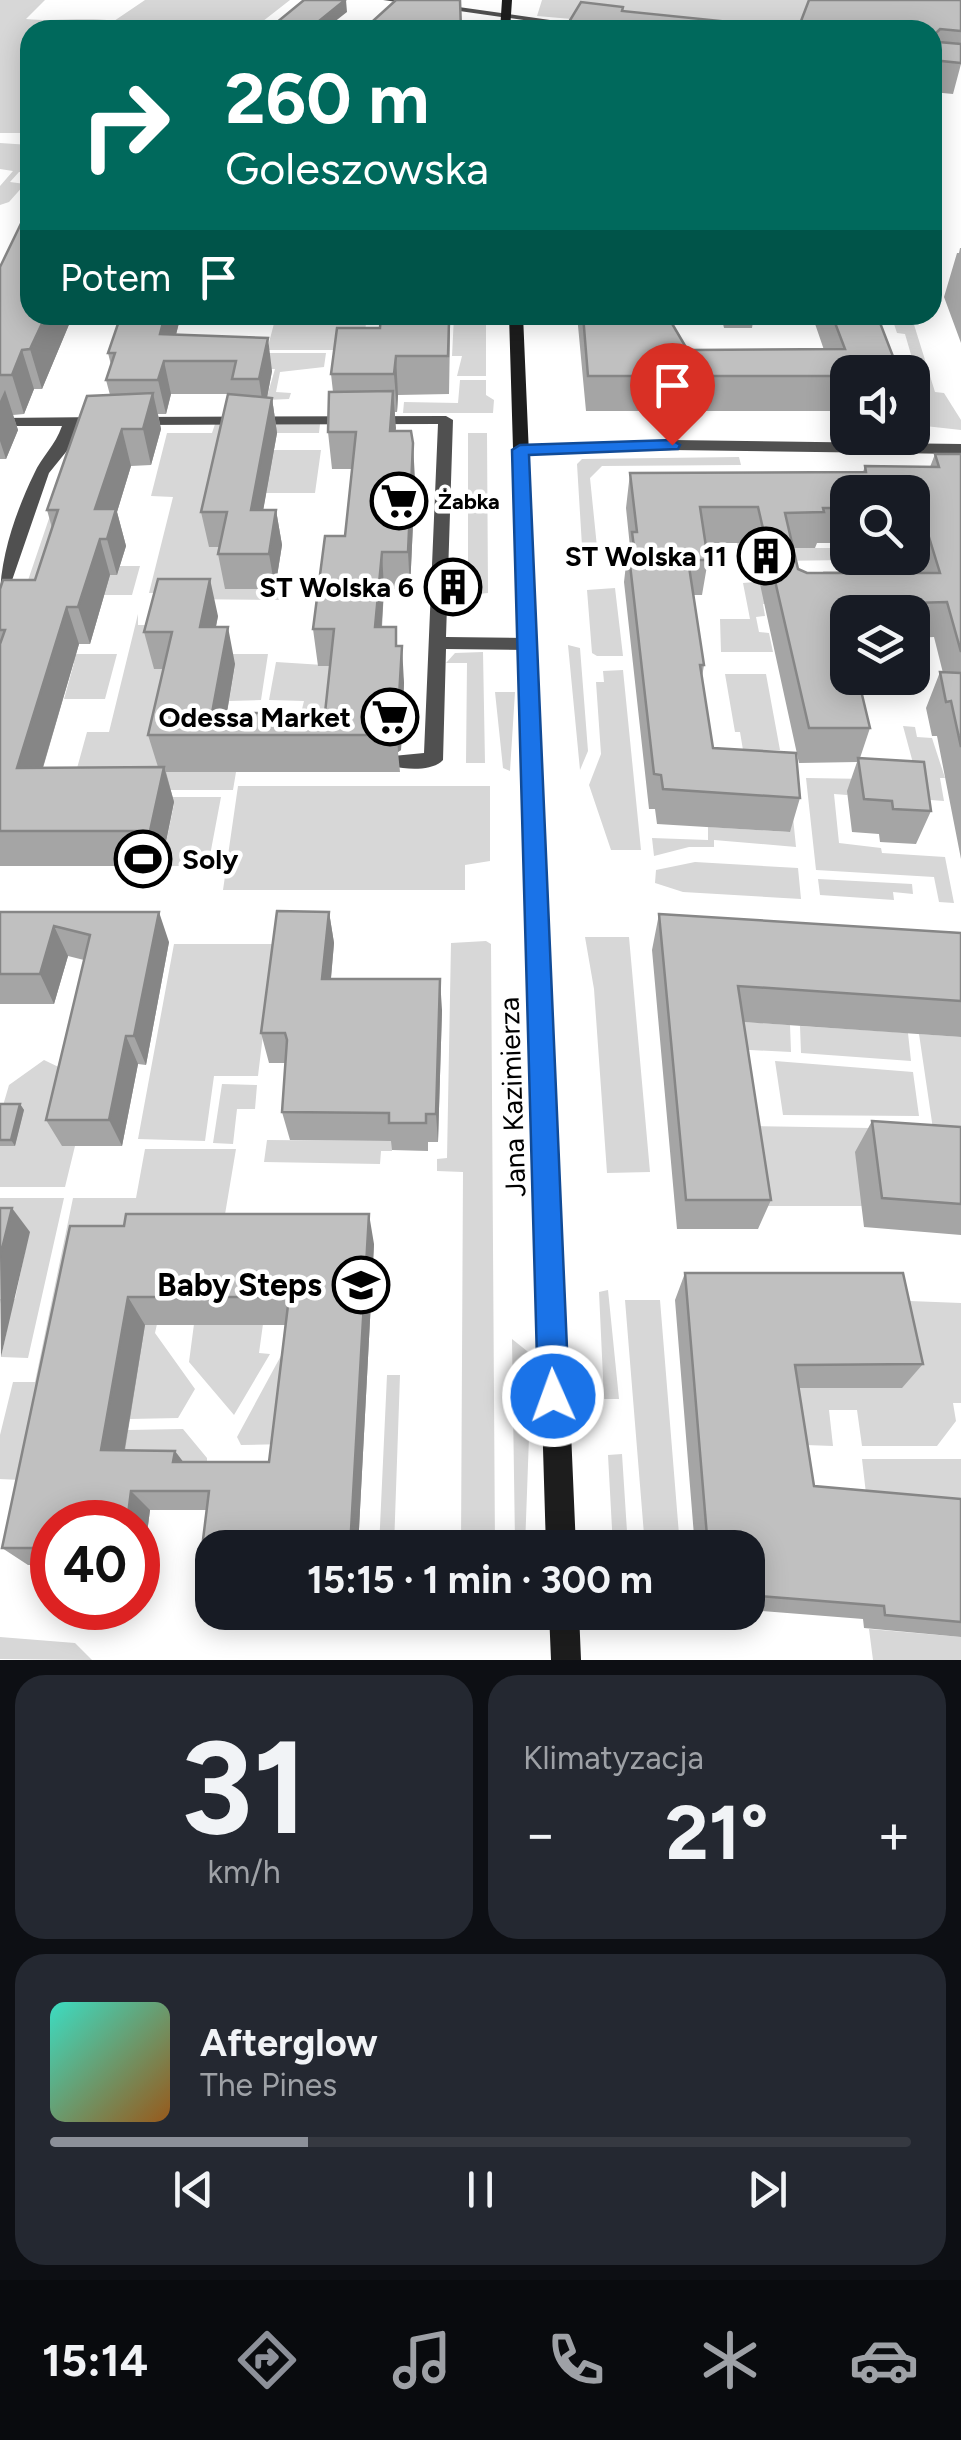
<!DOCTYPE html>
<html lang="pl">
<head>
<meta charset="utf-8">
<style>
  body { margin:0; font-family:Figtree,sans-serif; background:#242831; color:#f1f3f6; height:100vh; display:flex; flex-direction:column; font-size:38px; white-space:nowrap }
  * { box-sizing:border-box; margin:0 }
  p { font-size:32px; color:#9ea1a6 }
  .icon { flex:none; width:55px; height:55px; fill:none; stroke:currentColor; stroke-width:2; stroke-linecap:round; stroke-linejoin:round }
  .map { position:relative; height:1660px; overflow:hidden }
  .drawer { display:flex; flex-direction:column; gap:15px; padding:15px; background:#0d0f14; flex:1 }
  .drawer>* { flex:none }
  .top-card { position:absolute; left:20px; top:20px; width:922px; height:305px; border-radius:30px; box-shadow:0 5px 25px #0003; background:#00695c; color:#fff; overflow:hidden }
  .buttons { position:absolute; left:830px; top:355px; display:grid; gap:20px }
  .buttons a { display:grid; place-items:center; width:100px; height:100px; border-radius:20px; background:#171b24; box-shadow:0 5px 25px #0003; font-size:50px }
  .speed { position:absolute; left:30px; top:1500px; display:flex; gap:20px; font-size:50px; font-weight:700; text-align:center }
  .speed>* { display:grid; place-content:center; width:130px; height:130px; border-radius:50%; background:#171b24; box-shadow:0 5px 25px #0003; line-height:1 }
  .speed .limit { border:15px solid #d22; background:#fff; color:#111 }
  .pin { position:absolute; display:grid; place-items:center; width:85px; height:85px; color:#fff; margin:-102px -42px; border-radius:50% 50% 50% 0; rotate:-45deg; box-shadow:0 0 10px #0007 }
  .pin .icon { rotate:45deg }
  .me { position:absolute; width:110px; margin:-55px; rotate:358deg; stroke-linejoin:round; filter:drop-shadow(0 0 8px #0008) }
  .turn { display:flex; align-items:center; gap:35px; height:210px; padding:0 40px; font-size:45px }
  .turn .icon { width:130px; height:130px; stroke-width:2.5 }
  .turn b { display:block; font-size:70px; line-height:85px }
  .then { display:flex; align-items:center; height:95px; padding:0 40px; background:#0003; gap:20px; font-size:38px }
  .big { font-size:75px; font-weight:700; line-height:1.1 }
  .drawer .card { flex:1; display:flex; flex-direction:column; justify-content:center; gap:15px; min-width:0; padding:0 35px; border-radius:30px; background:#242831 }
  .drawer .dial { align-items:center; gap:0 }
  .dial b { font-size:130px; line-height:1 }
  .song { display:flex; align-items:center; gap:30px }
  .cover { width:120px; height:120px; border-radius:15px; background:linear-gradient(135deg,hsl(170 70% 55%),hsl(30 70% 35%)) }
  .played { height:10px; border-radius:5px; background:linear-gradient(90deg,#8c9099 30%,#363941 30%) }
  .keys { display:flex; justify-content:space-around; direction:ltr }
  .heat { display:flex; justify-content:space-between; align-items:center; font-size:55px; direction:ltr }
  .drawer .tiles { flex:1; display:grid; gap:15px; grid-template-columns:1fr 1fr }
  .card:last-child { grid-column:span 2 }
  .trip { position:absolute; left:195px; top:1530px; width:570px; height:100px; border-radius:30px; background:#171b24; box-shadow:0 5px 25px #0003; font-weight:700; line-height:100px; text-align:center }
  .menu { display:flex; height:160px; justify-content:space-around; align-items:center; background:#090b0e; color:#9ea1a6 }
  .menu .icon { width:70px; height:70px }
  .menu .selected { color:#8c9099 }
  .menu b { font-size:45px; color:#f1f3f6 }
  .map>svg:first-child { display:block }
  .green { fill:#d7d7d7 }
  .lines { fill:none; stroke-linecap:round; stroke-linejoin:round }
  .street { fill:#505050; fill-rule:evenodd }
  .secondary { fill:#1d1d1d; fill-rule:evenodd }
  .wall { fill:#a5a5a5; fill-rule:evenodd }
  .shaded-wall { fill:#868686 }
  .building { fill:#c0c0c0; stroke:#868686; stroke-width:2.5; fill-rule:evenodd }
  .route { fill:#1a73e8; stroke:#114b97; stroke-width:2.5 }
  .labels { text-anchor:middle; stroke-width:9; stroke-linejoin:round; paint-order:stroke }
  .far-poi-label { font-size:22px; font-weight:bold; fill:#000; stroke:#fff; text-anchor:start }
  .poi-label { font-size:28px; font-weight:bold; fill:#000; stroke:#fff; text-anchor:end }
  .street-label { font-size:28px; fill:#000; stroke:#fff }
  .near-poi-label { font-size:32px; font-weight:bold; fill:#000; stroke:#fff; text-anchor:end }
</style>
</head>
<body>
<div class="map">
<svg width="961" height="1660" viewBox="0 0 961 1660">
  <rect width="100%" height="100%" fill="#fff"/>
  <path class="green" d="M0 0H45L26 19C56 22 84 17 114 21L145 0H290L258 25 244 30H30V133H0Z
    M542 0H850L812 30H698L537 16Z
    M0 143 30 145V173L19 172 10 182 25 184 9 202 0 205V186L13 171 0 169Z
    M367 315 365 332 340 350H267L276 316Z
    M486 315V376H457L462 356H452L454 316Z
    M899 315H911L935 392 944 393 961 420V430L925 426 921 415 929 414 919 382H913L906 365H914L905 334 897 333 893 321H901Z
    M258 353H326L324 367 280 372 276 392 291 393 289 399 266 400 275 369H255Z
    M460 380H486V395L494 400 493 413H403L404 402 458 403Z
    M215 424H320L319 433H234L210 547H233L226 589 284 586 281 600 180 599 176 593H149L173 497 151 496 167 433H212Z
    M468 433H487L488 593 468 595Z
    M73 448 110 575H117L120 566H140L132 595H23Z
    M273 450H321L315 493H266Z
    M739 457 741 465 602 466 590 478 597 547 582 546 577 464 582 459Z
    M779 542 781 548H847L848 558 912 559 779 561 777 553 741 558 737 543Z
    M823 571H861L864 581 796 604H763L765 616 756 617 759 632 769 633 773 652H721L720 619H750L743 583 755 582 754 574H801L826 582Z
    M615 588 623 656H597L592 653 587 590Z
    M138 614V625H158L181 669 159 771 236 772 233 790H71L87 732H109Z
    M568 645 580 648 588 751 580 770Z
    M483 652 485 763H466L467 663H446L455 653Z
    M59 654H117L105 699H64L74 663Z
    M211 654H268L261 700 229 701 235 665Z
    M276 662 339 666 330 750H292L304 701 269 700Z
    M623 670 641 850H611L589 785 601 754 596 682H604L603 671Z
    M725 674H766L780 750H743L740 732H735Z
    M495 692H515L510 771 503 768Z
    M903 726 915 727 917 737 932 738 945 778H940L944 801 904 798 917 778Z
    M806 778 869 779 847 795 834 794 839 843 881 848 882 853 945 857 954 903 939 902 934 877 816 870Z
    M238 786H490V861L465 865V890H223Z
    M790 787 796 847 714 840V847H689L654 856 652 838 708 840V827L789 832Z
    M149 797H221L208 866H161L174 804Z
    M695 862 798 868 801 899 683 892 655 883 656 870Z
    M818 879 912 884 913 894 893 892 894 900 820 895Z
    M585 937H629L650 1172 607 1173 594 989Z
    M486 941 491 944 495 1547 461 1548 463 1172 437 1171V1159L447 1158 451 943Z
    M174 944H274L258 1076H214L205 1141 138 1139Z
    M728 1021 790 1025 791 1052 732 1049Z
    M800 1026 908 1033 911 1061 801 1053Z
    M919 1034 961 1037V1160L862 1206H766L754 1126 933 1129Z
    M44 1060 69 1072 62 1146H75L65 1187H0V1146H15L24 1110 2 1109 9 1085Z
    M775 1061 913 1072 919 1116 783 1115Z
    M222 1084 257 1085 255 1109H237L233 1144 213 1143Z
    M267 1140 392 1141V1151H381L380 1164 264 1162Z
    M145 1149H236L220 1244H143L21 1480 0 1479V1435L13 1382H35L73 1198H136Z
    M0 1198H64L28 1358 1 1357 7 1330 0 1299H15L29 1233 0 1223Z
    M608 1290 619 1399H604L599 1292Z
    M625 1300H660L680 1547H645Z
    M884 1300 961 1303V1403H953L956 1421 937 1446H862L857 1410H829L833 1446 806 1445 797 1388Z
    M145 1324H157L155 1333 195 1389 178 1418 129 1419Z
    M194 1324H263L259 1353 270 1354 234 1415 189 1362Z
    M512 1339 532 1355 525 1547 515 1542Z
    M283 1352 287 1444 241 1445 237 1437Z
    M387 1375H400L394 1547 379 1548Z
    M183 1429 207 1458V1466L121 1471 128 1430Z
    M622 1454 628 1547H613L608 1455Z
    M862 1459H961V1519L868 1511Z
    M869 1629 961 1637V1660H873Z
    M0 1637 75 1643 92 1660 0 1659Z"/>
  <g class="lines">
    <path class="street" d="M383 0H409L620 30H593Z
      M446 416 453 420 446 637 528 638 537 644 528 650 446 649 443 760C433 771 407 770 393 766L390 761 393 756 424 753 438 424 136 425 129 421 136 417Z
      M102 417 107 418V424L77 426 70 447 49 473 8 592 0 598C0 557 16 511 34 474 42 456 55 446 62 426H0V418Z
      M672 440 961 444V454L672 450 520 455 512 450 520 445Z"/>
    <path class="secondary" d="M502 0H512L510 30H500Z
      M509 315H523L576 1548H546Z
      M549 1612H579L581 1660H551Z"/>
  </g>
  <path class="wall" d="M809 0H961V64L953 94 932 92V30H535L540 24 566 27 581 2 623 7 622 11 798 29Z
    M960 248H961V343L944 297 957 253H959Z
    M0 265 30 315H73L42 389H34L24 414 13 415 18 430 6 459H0Z
    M121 315H181L176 335 272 371 267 398H272L277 433 263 510H276L282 545 275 589H225L218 554 220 547H209L201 512 228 394H171L166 414H158L161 429 151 465 131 466 117 512 126 546 117 575H110L90 644H79L43 768 158 767 148 735 163 669H154L144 632 218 616 216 627 235 664 227 713H325L330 666H318L313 629 345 536 352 469H332L328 432 333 392 331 374 380 328 449 323V394L398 395 397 412H395V431L415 480 410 589H384L382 627 398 646 404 683 401 750 398 752 400 772H166L174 802 161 866H0V589L35 580 52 528 47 510 110 395 106 380 111 365 108 353Z
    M278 315H333L332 323H306V318Z
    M577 315H667L691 356 692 350H824L812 315H877L848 372V411H586Z
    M721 315H754L752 328H724Z
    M935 454H961V859L937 736H932L926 708 940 672 943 673 934 637 912 638V612H848V678L870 728 860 758 931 811 916 844 880 842 879 834 852 832 847 791 857 762 799 763 751 543H706L708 560 702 595H694L704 665 702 677 713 748 800 798 790 832 657 824 655 809H649L624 582 628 547H630L626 508 630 473 863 472 865 466 930 467ZM848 492H912V557L917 573H807L798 569 793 548H815L817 543H848Z
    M0 912 169 942 146 1065 138 1064 122 1146H62L46 1120 84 960 68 956 54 1004H0Z
    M329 912 334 943 331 979 442 1010 438 1142H428V1151L392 1150 391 1141 290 1140 282 1112 285 1063H269L261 1033Z
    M659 914 961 933V1037L744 1022 771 1200 758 1229H677L652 950Z
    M0 1104H20L24 1110 15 1146H0Z
    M872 1121 961 1127V1235L864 1227 855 1152Z
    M70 1226 374 1244 358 1548H212V1560L202 1548 207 1510H150L143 1564H138V1522H52V1565H28L2 1548ZM145 1325H285L269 1462H184L125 1450Z
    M685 1273 923 1364 902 1388H799L814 1486 961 1499V1637L864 1628 863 1619 748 1610V1548H695L675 1300Z"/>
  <path class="shaded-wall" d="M346 0 347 12 324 30H308Z
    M46 315H73L42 389 30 349Z
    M165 315H181L169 361 160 334Z
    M446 315H450L449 394V326L446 359Z
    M268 338 272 371 264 413 259 379Z
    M22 350 34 389 24 414 12 375Z
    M396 356 398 395 397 412 394 374Z
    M164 361 171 394 166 414 158 380Z
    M5 390 18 430 6 459 0 441V401Z
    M393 391 396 428 393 468 390 431Z
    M153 393 161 429 151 465 143 429Z
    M272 398 277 433 257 545 251 510Z
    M122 429 131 466 117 512 126 546 117 575 107 539 95 509Z
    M413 443 415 480 410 589 408 552Z
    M276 510 282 545 275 589 269 554Z
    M100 539 110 575 90 644 78 607Z
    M382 552 384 589 379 664 375 627Z
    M210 579 218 616 208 664 200 627Z
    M67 607 79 644 32 804 17 768Z
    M228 627 235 664 223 735 212 713Z
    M402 646 404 683 401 750 398 752 397 735 383 724Z
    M164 767 174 802 161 866 150 831Z
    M159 912 169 942 146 1065 134 1036Z
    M329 912 334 943 328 1010 322 979Z
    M54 926 68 956 54 1004 40 974Z
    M440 979 442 1010 438 1142 436 1114Z
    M126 1036 138 1064 122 1146 109 1120Z
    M20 1104 24 1110 15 1146 11 1140Z
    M12 1208 30 1232 1 1357 0 1257Z
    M369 1214 374 1244 358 1548H350Z
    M128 1297 145 1325 121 1471 101 1450Z
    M175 1451 191 1472 173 1462Z
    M131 1491 150 1510 143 1564 138 1559V1522H127Z"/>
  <path class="building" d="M304 0H345L308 30H236L245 24 270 28Z
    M396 0H460L461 30H363Z
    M809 0H961V31L940 29 936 33 939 42 961 44V63L932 60V30H535L540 24 566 27 581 2 623 7 622 11 798 29Z
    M30 205V315H46L30 349 22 350 12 375H0V267Z
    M121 315H165L160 334 268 338 259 379H232L236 361H164L158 380H106L115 353H108Z
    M381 315H446L445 321H449L448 356H396L394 374H331L337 328H380Z
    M583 315H667L694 361 692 350 845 349 832 315H877L899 372H848V376H588Z
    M393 391 390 431H411L413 443 408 552H382L375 627H396V646H402L398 714 383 724 397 735H148L172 632H144L158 579H210L200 627H228L212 713H325L334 629H313L325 536H345L356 432H328L329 392Z
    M153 393 143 429H122L95 509H116L107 539H100L78 607H67L17 768 164 767 150 831H0V644L5 630H0V589L3 580H35L58 510H47L87 396Z
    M228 394 272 398 251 510H276L269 554H218L227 512H201Z
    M935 454H961V652L947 602 840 605 848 634V678H858L870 728H809L758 507H700L708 560H688L704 665H700L713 748 796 753 800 798 663 789 661 775 654 774 628 547H634L632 532H637L630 473 866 472 865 466 939 467ZM848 492H912V508H920L940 573H807L798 569 785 513 824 512 823 508H848Z
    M940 672 961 673V747L951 701 946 702Z
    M858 758 924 762 931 811 893 809 892 801 864 799Z
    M277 911 329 912 322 979H440L436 1114H426V1123H389V1113L282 1112 287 1040 285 1033H261Z
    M0 912H159L134 1036H126L109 1120H46L90 935 54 926 40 974H0Z
    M659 914 961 933V1001L738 986 771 1200H686Z
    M0 1104H20L11 1140H0Z
    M872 1121 961 1127V1204L882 1198Z
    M0 1208H12L0 1257Z
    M126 1214H369L350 1548H202L209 1491H131L127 1522H52V1548H2L70 1226H124ZM128 1297H289L269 1462H173L175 1451 101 1450Z
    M685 1273H903L923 1364 795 1365 814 1486 961 1499V1622L885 1615 884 1606 748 1595V1548H708Z"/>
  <path class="route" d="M672 440 680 445 678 449 529 455 569 1396 564 1407 553 1411 542 1407 538 1396 512 450 520 445Z"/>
  <defs>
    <g id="supermarket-ring" transform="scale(2.875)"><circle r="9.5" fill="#fff" stroke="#000" stroke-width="1.5"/><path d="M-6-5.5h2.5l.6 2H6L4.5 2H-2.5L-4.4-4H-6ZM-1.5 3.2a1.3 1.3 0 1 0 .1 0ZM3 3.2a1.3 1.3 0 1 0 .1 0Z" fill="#000"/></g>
    <g id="building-ring" transform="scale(2.875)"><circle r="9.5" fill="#fff" stroke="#000" stroke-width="1.5"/><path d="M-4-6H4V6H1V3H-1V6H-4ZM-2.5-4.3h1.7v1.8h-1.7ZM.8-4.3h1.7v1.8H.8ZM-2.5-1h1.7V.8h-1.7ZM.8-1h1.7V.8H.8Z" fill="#000"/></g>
    <g id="stadium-ring" transform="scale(2.875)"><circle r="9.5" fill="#fff" stroke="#000" stroke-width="1.5"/><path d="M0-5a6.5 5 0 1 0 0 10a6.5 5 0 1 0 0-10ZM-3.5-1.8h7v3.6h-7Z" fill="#000"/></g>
    <g id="school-ring" transform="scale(2.875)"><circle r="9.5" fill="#fff" stroke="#000" stroke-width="1.5"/><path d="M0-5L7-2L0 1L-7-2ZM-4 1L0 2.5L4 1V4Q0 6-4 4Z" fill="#000"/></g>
  </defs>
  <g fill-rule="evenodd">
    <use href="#supermarket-ring" x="399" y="501"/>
    <use href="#building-ring" x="766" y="556"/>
    <use href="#building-ring" x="453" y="587"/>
    <use href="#supermarket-ring" x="390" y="717"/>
    <use href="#stadium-ring" x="143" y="859"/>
    <use href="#school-ring" x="361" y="1285"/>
  </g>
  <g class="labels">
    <g class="far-poi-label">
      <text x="438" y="509">Żabka</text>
    </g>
    <g class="poi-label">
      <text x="727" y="566">ST Wolska 11</text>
      <text x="414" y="597">ST Wolska 6</text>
      <text x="351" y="727">Odessa Market</text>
      <text x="182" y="869" text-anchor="start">Soly</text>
    </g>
    <g class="street-label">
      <text transform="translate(512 1097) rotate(-92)" y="10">Jana Kazimierza</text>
    </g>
    <g class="near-poi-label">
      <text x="322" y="1296">Baby Steps</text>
    </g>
  </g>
</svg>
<div class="buttons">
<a><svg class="icon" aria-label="sound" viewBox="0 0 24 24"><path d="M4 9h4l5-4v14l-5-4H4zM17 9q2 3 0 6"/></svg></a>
<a><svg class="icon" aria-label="search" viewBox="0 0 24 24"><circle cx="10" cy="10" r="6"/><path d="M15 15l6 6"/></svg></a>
<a><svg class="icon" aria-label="layers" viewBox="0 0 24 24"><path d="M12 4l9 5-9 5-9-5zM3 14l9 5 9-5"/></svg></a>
</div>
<div class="speed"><div class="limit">40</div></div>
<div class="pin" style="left:672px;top:445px;background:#d93025"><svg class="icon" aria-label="arrive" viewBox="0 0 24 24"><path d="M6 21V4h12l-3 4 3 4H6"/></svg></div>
<svg class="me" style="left:553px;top:1396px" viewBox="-20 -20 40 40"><circle r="17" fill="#1a73e8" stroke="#fff" stroke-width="3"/><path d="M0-11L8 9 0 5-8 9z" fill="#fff"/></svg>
<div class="trip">15:15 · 1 min · 300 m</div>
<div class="top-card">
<div class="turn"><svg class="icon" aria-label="right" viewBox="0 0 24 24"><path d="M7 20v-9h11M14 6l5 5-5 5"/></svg><div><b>260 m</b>Goleszowska</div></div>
<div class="then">Potem<svg class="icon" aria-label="arrive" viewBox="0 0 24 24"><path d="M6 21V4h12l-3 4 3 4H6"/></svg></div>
</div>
</div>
<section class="drawer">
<div class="tiles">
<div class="card dial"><b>31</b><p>km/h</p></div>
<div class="card"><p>Klimatyzacja</p>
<div class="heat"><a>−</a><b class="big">21°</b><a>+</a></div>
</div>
<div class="card">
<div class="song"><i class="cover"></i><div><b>Afterglow</b><p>The Pines</p></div></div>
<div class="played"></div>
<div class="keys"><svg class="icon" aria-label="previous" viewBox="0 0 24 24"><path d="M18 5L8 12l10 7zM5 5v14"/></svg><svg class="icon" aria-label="pause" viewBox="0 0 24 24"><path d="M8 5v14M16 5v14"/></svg><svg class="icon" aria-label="next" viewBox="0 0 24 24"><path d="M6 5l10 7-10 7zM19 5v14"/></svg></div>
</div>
</div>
</section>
<nav class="menu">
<b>15:14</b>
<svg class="icon selected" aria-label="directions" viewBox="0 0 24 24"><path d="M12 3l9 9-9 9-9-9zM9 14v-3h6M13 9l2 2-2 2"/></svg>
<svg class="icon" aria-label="music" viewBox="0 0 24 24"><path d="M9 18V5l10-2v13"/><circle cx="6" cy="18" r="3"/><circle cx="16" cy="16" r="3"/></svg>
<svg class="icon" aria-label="phone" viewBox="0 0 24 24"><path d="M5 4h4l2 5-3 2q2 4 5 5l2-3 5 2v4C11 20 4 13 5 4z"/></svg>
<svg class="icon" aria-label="climate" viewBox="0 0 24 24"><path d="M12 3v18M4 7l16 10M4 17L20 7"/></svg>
<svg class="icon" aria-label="car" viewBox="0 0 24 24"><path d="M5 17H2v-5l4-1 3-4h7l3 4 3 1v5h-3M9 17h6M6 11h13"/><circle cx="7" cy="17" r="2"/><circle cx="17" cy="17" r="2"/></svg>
</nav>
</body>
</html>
